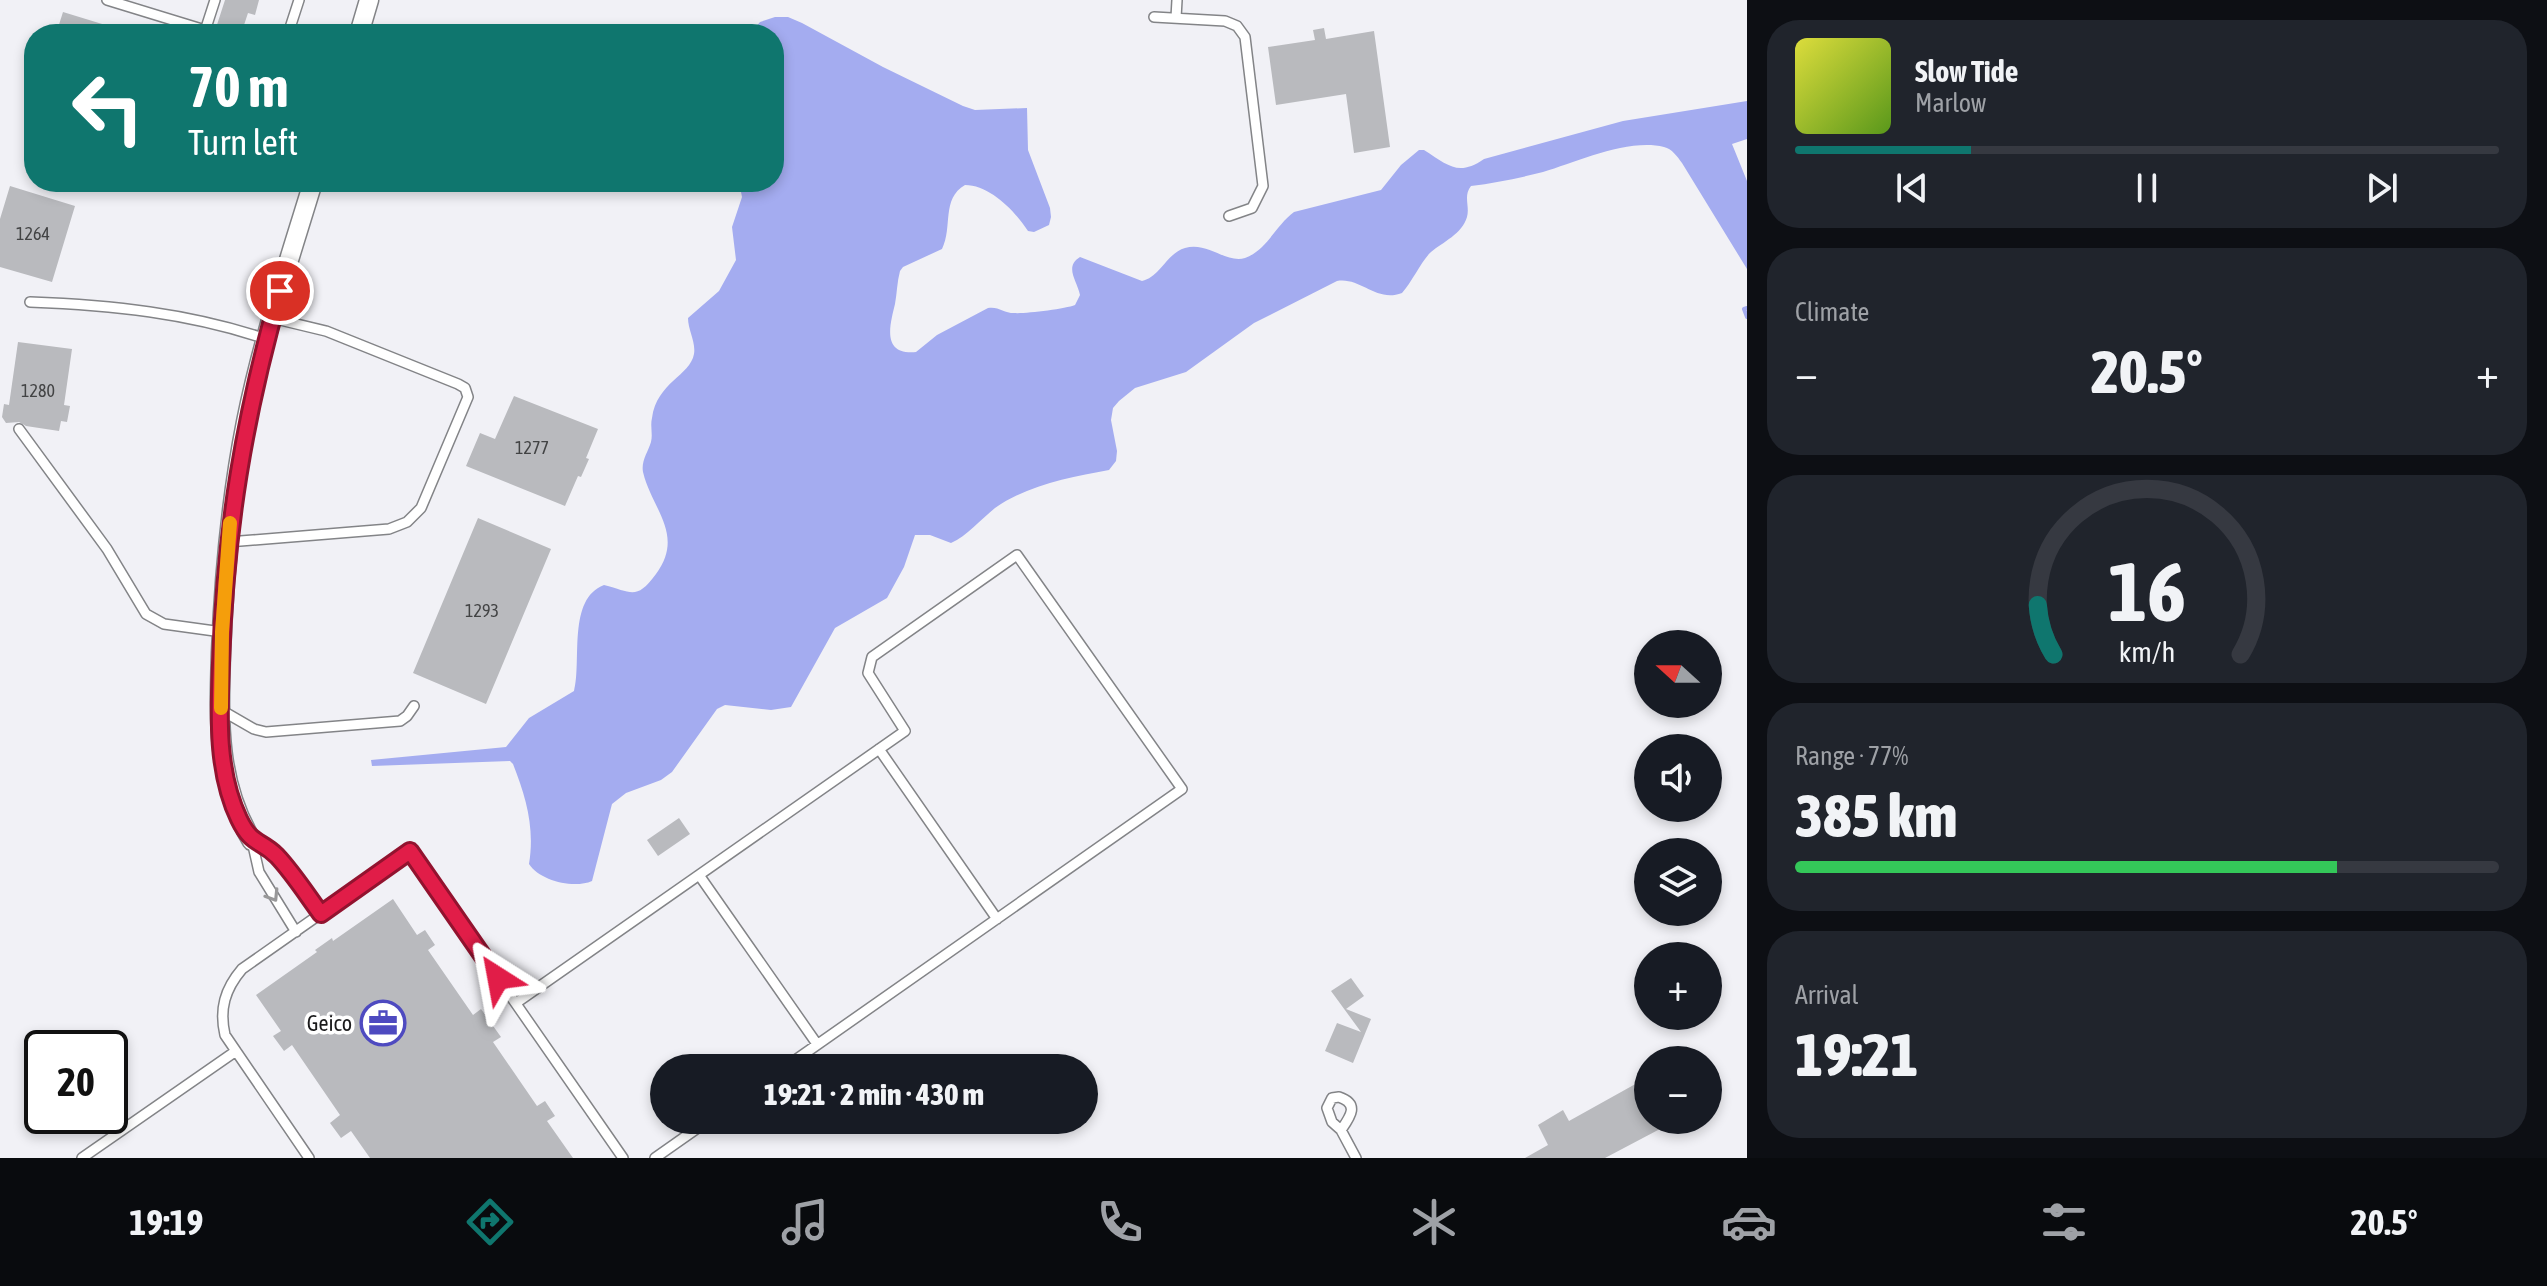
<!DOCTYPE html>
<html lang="en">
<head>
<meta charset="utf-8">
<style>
  body { margin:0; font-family:"Asap Condensed",sans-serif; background:#20242c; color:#f1f3f6; height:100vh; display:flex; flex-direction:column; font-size:30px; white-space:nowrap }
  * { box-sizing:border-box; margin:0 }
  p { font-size:26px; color:#9ea1a6 }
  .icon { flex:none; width:44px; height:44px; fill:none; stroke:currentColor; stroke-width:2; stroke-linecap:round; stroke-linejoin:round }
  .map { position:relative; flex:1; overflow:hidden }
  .side { display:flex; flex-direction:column; gap:20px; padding:20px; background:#0d0f14; width:800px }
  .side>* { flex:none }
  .top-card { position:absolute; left:24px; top:24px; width:760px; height:168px; border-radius:32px; box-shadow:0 4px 12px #0003; background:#0f766e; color:#fff; overflow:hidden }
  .needle { width:52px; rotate:291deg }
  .fabs { position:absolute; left:1634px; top:630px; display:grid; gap:16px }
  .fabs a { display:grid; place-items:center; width:88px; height:88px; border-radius:50%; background:#171b24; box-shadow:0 4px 12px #0003; font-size:40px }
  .speed { position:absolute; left:24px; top:1030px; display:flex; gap:16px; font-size:40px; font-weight:700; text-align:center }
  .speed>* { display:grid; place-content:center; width:104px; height:104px; border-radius:50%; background:#171b24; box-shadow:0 4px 12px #0003; line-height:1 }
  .speed .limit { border:4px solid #111; border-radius:12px; background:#fff; color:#111 }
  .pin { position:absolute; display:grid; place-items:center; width:68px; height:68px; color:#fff; margin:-34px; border:4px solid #fff; border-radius:50%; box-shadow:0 2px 8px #0007 }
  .me { position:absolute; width:88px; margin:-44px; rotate:326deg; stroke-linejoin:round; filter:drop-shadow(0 0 6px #0008) }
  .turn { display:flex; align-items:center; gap:28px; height:168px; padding:0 32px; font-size:36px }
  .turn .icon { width:104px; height:104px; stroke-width:2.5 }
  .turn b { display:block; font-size:56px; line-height:68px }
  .big { font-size:60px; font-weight:800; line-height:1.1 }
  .side .tile { flex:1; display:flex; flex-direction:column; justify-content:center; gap:12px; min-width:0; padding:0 28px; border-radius:32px; background:#20242c }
  .side .dial { align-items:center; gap:0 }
  .dial svg { height:208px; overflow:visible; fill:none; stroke:#363941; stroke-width:7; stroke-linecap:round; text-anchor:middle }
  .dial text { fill:#f1f3f6; stroke:none }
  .song { display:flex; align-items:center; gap:24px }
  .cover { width:96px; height:96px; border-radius:12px; background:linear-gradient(135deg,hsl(60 70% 55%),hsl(90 70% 35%)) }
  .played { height:8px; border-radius:4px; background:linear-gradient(90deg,#0f766e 25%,#363941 25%) }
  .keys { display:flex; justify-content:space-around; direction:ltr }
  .heat { display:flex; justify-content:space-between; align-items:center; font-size:44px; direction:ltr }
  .charge { height:12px; border-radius:6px; background:linear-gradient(90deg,#34c759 77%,#363941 0) }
  .trip { position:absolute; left:650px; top:1054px; width:448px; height:80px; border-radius:40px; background:#171b24; box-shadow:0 4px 12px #0003; font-weight:800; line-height:80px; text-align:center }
  .dock { display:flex; height:128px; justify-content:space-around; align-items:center; background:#090b0e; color:#9ea1a6 }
  .dock .icon { width:56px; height:56px }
  .dock .on { color:#0f766e }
  .dock b { font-size:36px; color:#f1f3f6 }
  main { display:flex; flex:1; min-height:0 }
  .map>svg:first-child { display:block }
  .water { fill:#a4acf0 }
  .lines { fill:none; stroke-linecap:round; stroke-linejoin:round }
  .stream { stroke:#a4acf0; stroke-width:4 }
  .building { fill:#b9babe }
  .lane-casing { stroke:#838487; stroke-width:12 }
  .street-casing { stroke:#838487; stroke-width:21 }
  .lane { stroke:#fff; stroke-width:9 }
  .street { stroke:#fff; stroke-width:18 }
  .oneway { stroke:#989899 }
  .route-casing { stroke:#92132f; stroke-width:20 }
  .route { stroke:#e11d48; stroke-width:14 }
  .slow { stroke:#f59e0b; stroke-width:14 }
  .labels { text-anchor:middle; stroke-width:7; stroke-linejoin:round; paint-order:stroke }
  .number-label { font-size:18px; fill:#424344 }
  .poi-label { font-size:22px; fill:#1b1b1c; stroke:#fff; text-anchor:end }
</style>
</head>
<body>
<main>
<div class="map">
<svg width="1747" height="1158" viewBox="0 0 1747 1158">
  <rect width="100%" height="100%" fill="#f1f1f6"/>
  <path class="water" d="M775 17H788L802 23 883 67 963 106 975 110 1027 108 1028 150 1050 208 1051 217 1049 225 1034 232 1028 231C1015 211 990 185 965 185 941 199 953 227 942 249L903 267 900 271C897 282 897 293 895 304 890 325 881 355 916 352L937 335 988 308C998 306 1004 313 1014 313 1024 314 1065 309 1075 305L1080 295C1077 280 1064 267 1080 257L1142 281C1160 277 1167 253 1185 248 1207 241 1227 264 1245 258 1267 250 1276 225 1294 212L1381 190 1401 165 1419 150H1424C1448 165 1458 177 1484 159L1623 121 1747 101V139L1732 144 1747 181V269L1682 163C1677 156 1672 149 1664 147 1628 138 1577 162 1543 172 1520 178 1495 183 1471 186 1463 196 1470 206 1467 217 1462 234 1443 242 1431 252 1422 260 1412 282 1402 293 1376 303 1361 277 1337 281L1254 323 1186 372 1135 388 1119 401 1113 408 1111 420 1117 451 1116 461 1109 470C1070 477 1028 485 995 508 981 519 967 536 951 543L930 535H915L904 567 887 598 835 628 791 707 771 710 725 705 717 709 672 772 661 780 626 793 612 804 592 881C574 889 540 881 529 864 535 828 526 797 513 764L510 761 372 766 371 760 506 747 529 718 574 691C582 662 567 599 604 585 632 592 636 601 656 574 685 534 652 510 643 472 641 461 648 452 651 442 653 434 650 426 652 418 657 382 690 376 694 354 696 342 688 330 688 318L719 291 736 260 732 227 742 197 739 182H774V34H750L760 22Z"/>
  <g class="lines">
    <path class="stream" d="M1747 308 1744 309 1747 317"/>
  </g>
  <path class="building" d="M225 0H259L255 15 248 13 241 34H214Z
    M63 12 125 31V34H56Z
    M1324 28 1326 39 1374 31 1390 147 1354 153 1346 94 1276 105 1268 47 1315 40 1313 30Z
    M10 186 75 206 52 282 0 267V219Z
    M18 342 72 349 64 405 70 406 67 422 61 421 59 431 26 426 19 422 6 423 2 417 4 404 9 405Z
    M514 396 598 429 586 458 589 459 581 477 578 476 565 506 466 466 480 433 495 439Z
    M478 518 551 549 486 704 413 673Z
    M679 818 690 834 658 856 647 840Z
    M393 899 417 935 425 930 435 945 428 950 473 1015 481 1009 501 1037 493 1042 537 1106 545 1101 555 1116 547 1121 573 1158H370L351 1131 341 1138 330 1123 340 1115 292 1045 284 1051 273 1036 281 1031 256 995 317 952 315 950 332 938 333 941Z
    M1351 978 1364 996 1346 1009 1371 1019 1353 1063 1325 1051 1337 1023 1361 1032 1331 991Z
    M1648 1077V1120H1677L1605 1158H1525L1548 1145 1538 1125 1563 1110 1569 1121Z"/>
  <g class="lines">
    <g class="lane-casing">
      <path id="lane" d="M107 0 205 30
        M1154 17 1225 21 1237 26 1245 37 1263 186 1252 208 1229 216
        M1176 18 1177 0
        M204 34 215 0
        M288 34 299 0
        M30 302C111 305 189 313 266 339
        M19 429 107 549 146 614 164 624 222 632
        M228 542 389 529 407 522 421 508 468 397 465 388 458 384 326 331 272 318
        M221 710 254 729 266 732 400 721 407 716 414 706
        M879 749 997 919
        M699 875 817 1044
        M296 932 259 872 252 841 275 854 321 914
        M516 1003 905 731 868 673 872 657 1017 555 1182 789 784 1068
        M1339 1097C1360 1104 1350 1117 1341 1130L1332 1122 1327 1108 1332 1098Z
        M1341 1130 1356 1158
        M82 1158 236 1051
        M309 1158 225 1035C219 1009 225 989 242 969L410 851 623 1158
        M655 1158 709 1120"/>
    </g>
    <g class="street-casing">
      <path id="street" d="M359 34 369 0
        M252 841C216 782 219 719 221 652 224 575 231 498 246 422 262 341 289 261 313 182"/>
    </g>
    <use href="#lane" class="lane"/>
    <use href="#street" class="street"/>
  </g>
  <defs><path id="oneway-chevron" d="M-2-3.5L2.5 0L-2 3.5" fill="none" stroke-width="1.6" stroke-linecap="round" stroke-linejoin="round" transform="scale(2)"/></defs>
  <use class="oneway" href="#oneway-chevron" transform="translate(273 896) rotate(58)"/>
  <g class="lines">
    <g class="route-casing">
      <path id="route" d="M280 291C244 417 225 532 221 663 219 714 216 771 239 819 252 846 260 839 277 856 293 873 307 895 321 914L410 851 498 978"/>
    </g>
    <use href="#route" class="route"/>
    <path class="slow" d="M221 708 222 632 230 523"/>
  </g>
  <defs>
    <g id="office-ring" transform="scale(2.3)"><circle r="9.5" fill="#fff" stroke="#4e4ac0" stroke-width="1.5"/><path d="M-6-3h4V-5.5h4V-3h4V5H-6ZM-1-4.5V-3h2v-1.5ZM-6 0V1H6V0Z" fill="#4e4ac0"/></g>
  </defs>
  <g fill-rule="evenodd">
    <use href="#office-ring" x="383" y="1023"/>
  </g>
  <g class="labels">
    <g class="number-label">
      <text x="33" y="240">1264</text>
      <text x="38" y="397">1280</text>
      <text x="532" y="454">1277</text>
      <text x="482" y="617">1293</text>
    </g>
    <g class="poi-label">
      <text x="352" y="1031">Geico</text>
    </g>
  </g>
</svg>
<div class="fabs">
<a><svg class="needle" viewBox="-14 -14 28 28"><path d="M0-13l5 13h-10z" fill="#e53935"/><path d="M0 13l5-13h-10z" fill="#9ea1a6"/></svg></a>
<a><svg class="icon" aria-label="sound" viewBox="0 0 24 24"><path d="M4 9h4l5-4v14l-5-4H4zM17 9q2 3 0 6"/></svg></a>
<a><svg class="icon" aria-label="layers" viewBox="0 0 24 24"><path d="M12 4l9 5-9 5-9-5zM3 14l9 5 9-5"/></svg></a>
<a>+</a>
<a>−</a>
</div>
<div class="speed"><div class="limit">20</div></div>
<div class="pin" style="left:280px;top:291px;background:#d93025"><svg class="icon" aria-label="arrive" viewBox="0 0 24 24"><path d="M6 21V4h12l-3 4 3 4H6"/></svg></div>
<svg class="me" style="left:498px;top:978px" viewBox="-20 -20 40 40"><path d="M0-17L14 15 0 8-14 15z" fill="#e11d48" stroke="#fff" stroke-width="4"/></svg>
<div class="trip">19:21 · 2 min · 430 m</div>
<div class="top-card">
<div class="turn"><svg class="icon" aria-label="left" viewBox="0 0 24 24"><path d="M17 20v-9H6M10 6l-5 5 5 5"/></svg><div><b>70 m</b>Turn left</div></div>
</div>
</div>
<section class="side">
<div class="tile">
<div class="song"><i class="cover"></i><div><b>Slow Tide</b><p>Marlow</p></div></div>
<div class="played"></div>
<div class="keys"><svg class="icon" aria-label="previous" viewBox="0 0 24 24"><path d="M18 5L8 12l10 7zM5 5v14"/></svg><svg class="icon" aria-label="pause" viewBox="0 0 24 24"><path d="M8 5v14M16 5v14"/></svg><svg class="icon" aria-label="next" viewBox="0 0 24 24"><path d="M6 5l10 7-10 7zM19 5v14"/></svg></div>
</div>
<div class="tile"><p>Climate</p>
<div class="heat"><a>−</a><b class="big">20.5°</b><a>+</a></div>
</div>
<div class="tile dial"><svg viewBox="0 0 100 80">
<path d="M14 69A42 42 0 1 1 86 69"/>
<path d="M14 69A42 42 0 0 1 8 50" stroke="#0f766e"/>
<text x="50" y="56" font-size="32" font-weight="700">16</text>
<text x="50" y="72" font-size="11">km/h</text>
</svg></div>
<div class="tile"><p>Range · 77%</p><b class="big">385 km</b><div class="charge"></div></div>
<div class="tile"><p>Arrival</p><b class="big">19:21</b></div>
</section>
</main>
<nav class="dock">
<b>19:19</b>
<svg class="icon on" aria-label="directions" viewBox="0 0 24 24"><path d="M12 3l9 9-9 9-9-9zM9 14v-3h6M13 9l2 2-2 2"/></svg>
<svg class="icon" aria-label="music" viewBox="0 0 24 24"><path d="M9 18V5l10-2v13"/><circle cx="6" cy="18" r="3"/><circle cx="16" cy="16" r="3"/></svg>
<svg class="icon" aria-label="phone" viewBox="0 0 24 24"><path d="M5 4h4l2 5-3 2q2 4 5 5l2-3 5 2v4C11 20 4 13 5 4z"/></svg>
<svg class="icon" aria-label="climate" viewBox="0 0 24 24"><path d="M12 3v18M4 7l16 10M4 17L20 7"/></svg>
<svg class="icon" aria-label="car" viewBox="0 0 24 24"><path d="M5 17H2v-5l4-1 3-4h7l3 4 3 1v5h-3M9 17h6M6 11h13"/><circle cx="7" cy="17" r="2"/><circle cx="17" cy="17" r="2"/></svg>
<svg class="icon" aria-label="filters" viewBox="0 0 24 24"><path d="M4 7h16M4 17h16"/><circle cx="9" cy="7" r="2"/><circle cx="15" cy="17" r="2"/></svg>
<b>20.5°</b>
</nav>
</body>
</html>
